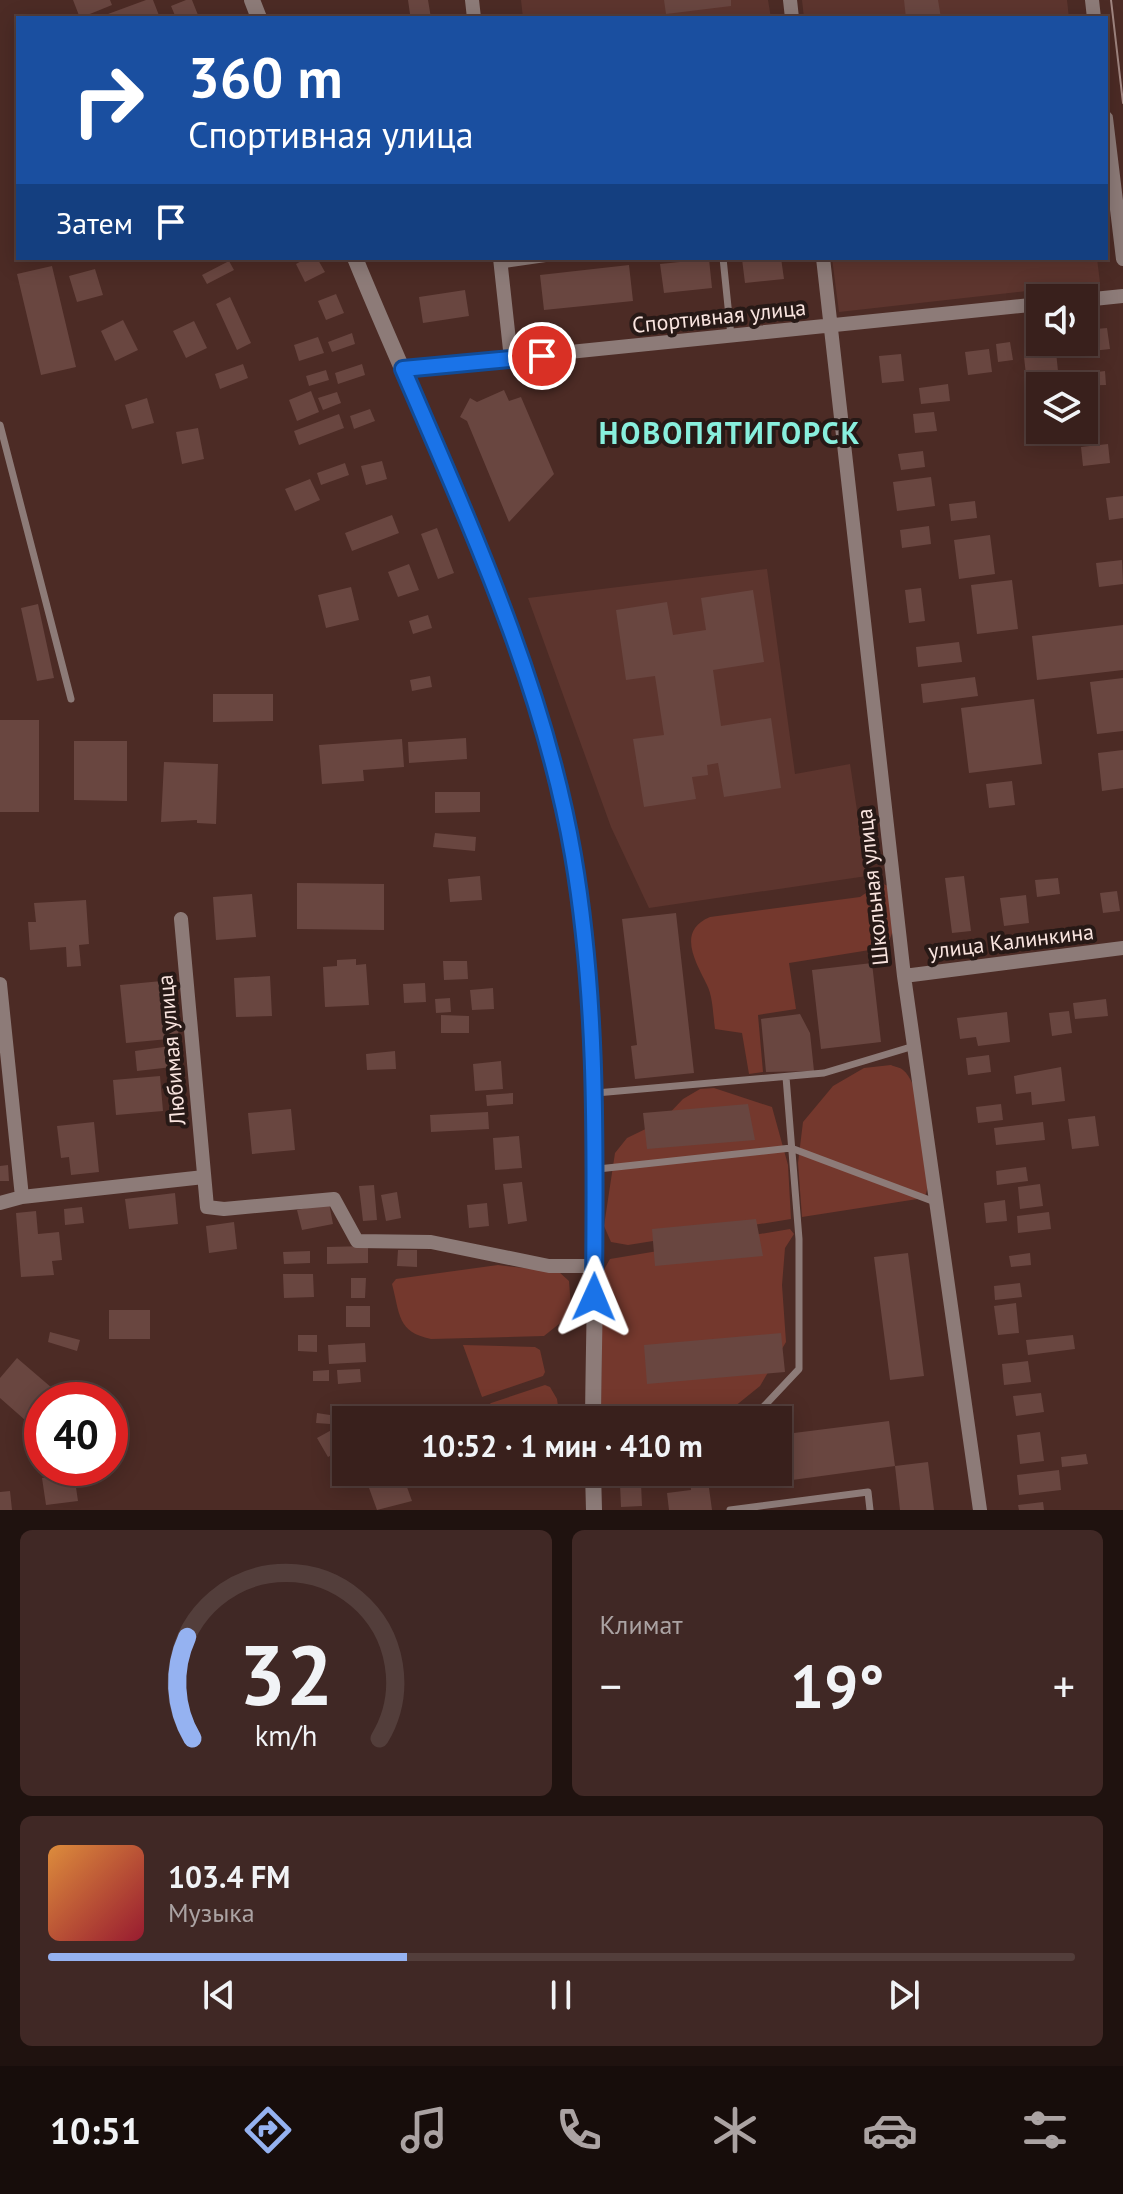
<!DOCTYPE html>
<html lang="ru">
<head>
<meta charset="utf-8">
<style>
  body { margin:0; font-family:"PT Sans",sans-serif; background:#402825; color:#f1f3f6; height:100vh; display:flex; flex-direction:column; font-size:30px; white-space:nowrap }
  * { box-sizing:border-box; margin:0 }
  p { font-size:26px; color:#aba3a3 }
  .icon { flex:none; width:44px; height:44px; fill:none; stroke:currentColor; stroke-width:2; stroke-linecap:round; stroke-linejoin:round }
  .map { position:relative; height:1510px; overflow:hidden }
  .details { display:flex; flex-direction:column; gap:20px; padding:20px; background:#1f120f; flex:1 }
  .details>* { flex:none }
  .hud { position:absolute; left:16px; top:16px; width:1092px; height:244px; border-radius:0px; box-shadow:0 4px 20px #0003,0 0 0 2px #533e3b; background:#1a4fa0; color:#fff; overflow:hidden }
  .tools { position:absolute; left:1026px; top:284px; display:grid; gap:16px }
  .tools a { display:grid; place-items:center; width:72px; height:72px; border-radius:0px; background:#39201c; box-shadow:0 4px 20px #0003,0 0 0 2px #533e3b; font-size:40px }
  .speed { position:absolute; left:24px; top:1382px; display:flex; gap:16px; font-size:40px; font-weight:700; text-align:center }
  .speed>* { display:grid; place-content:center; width:104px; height:104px; border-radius:50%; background:#39201c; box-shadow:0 4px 20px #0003,0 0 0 2px #533e3b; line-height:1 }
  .speed .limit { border:12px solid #d22; background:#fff; color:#111 }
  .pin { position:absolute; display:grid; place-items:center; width:68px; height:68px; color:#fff; margin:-34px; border:4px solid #fff; border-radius:50%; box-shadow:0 2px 8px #0007 }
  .me { position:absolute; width:88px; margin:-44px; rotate:1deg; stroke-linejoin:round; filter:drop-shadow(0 0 6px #0008) }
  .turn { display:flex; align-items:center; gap:28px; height:168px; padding:0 40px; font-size:36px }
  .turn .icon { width:104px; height:104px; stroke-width:2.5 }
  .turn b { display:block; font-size:56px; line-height:68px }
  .then { display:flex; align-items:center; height:76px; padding:0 40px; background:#0003; gap:16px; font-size:30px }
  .big { font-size:60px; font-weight:600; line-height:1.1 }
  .details .card { flex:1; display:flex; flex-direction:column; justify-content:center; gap:12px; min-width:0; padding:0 28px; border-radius:12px; background:#402825 }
  .details .dial { align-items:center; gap:0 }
  .dial svg { height:208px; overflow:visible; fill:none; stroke:#533e3b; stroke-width:7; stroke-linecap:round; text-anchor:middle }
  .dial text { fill:#f1f3f6; stroke:none }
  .song { display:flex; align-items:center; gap:24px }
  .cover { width:96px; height:96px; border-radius:12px; background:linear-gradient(135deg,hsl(30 70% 55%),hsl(350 70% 35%)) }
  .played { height:8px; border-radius:4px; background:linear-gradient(90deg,#95b2f1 35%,#533e3b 35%) }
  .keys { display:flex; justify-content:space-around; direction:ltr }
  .heat { display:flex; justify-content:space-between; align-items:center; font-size:44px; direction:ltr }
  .details .tiles { flex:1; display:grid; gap:20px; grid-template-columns:1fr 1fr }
  .card:last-child { grid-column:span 2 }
  .trip { position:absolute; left:332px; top:1406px; width:460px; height:80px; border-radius:0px; background:#39201c; box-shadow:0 4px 20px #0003,0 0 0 2px #533e3b; font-weight:600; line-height:80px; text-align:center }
  .dock { display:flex; height:128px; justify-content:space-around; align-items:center; background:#170d0b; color:#aba3a3 }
  .dock .icon { width:56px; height:56px }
  .dock .active { color:#95b2f1 }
  .dock b { font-size:36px; color:#f1f3f6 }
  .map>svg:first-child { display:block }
  .built { fill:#5d352e }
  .green { fill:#74382d }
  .building { fill:#694640 }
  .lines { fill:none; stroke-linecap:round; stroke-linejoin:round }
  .service { stroke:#8d7b78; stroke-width:7 }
  .minor { stroke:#8d7b78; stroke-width:14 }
  .tertiary { stroke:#8d7b78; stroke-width:16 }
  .tram { stroke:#a18681; stroke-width:2 }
  .route-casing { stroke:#114b97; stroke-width:20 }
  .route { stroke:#1a73e8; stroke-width:14 }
  .labels { text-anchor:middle; stroke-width:8; stroke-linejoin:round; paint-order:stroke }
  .street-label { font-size:22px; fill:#f9e4df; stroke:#271916 }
  .district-label { font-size:30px; font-weight:bold; letter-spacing:2px; fill:#88efdd; stroke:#271916 }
</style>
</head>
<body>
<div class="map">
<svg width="1123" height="1510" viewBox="0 0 1123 1510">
  <rect width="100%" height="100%" fill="#4c2b25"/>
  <path class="built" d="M521 0H768L771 18H523Z
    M802 0H1067L1069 18H804Z
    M832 258H1097L1100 283 839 312Z
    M767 569 795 774 850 764 867 876 649 908 611 827 528 598Z"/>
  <path class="green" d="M881 883 888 886C891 906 901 934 882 948L789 963 796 1009 758 1015 763 1072 749 1074 742 1033 715 1029C713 1015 713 997 707 985 696 962 676 931 710 917L860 897Z
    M891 1065C895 1067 900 1067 903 1070 923 1085 937 1177 924 1198L802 1217 798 1163 803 1122 833 1086 864 1068Z
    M714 1088 772 1107 788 1165 791 1219 628 1245 611 1242 604 1226 615 1153 627 1138 662 1121 683 1099 700 1089Z
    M790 1229 794 1234 785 1248 782 1285 786 1342 760 1386 734 1407 668 1420H601L602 1273 610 1259Z
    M498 1265 559 1272 569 1281 571 1307 564 1320 544 1336 431 1339C397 1332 400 1314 392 1284L396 1279Z
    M463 1345 535 1347 540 1350 545 1372 543 1376 482 1397Z
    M545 1385 550 1387 557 1399 560 1420H486V1407L491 1403Z"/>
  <path class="building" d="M73 0H110L112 5 80 18Z
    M146 0H153L160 18H110L108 14Z
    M186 0H192L198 15 176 18 171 6Z
    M408 0H428L431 18H394L410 14Z
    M664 0H731V6L666 14Z
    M904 0H938L941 18H906Z
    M307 258H317L325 272 305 282 296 264Z
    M781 258 784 279 745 283 742 259Z
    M709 259 712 288 664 293 660 264Z
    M229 261 234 270 207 284 202 275Z
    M629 265 633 301 544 310 540 275Z
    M52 266 76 367 41 375 17 274Z
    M95 269 103 295 77 302 69 276Z
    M465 290 469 316 423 323 419 297Z
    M336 294 344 313 326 320 318 301Z
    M230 297 251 343 237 350 216 304Z
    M123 320 138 350 115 361 101 331Z
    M194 321 207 348 186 358 173 331Z
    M1107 328 1110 349 1083 352 1084 330Z
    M352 333 355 344 332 352 328 342Z
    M318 337 324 353 299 361 294 345Z
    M1010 342 1013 360 998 362 996 344Z
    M1040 342H1055L1058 371 1026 375 1024 357 1041 354Z
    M989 349 992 372 968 375 965 352Z
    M901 354 904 381 882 383 879 356Z
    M243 364 248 378 220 389 215 374Z
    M362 364 365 375 338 384 335 373Z
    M326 370 329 380 309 386 306 376Z
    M1105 371 1106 385 1065 386 1063 376Z
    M948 384 950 401 921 404 919 388Z
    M504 390 509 401 521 397 554 474 509 522 467 421 460 417 470 398 477 402Z
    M311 391 319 412 297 421 289 400Z
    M337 392 341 403 323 410 318 398Z
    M147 398 154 423 132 429 125 405Z
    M370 409 375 421 354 429 350 416Z
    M934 412 937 431 915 433 913 414Z
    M339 414 344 428 299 445 294 431Z
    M198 428 204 459 182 464 176 432Z
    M1108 444 1110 463 1083 466 1081 447Z
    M923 451 925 467 901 470 898 454Z
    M382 461 387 479 366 485 361 466Z
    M345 463 349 475 321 485 317 473Z
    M931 477 935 506 897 511 893 482Z
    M310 479 320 500 295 511 285 489Z
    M1123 496V518L1109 520 1106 498Z
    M975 501 977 518 951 521 949 504Z
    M392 515 399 533 352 551 345 533Z
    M929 526 931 544 902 548 900 530Z
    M437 528 454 573 438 579 421 534Z
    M990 535 995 574 959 579 954 540Z
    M1122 560 1123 584 1099 587 1096 563Z
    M409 564 419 590 398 597 388 572Z
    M1012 580 1018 629 977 634 971 585Z
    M351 587 359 620 326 628 318 595Z
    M921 588 925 621 909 623 905 590Z
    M753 590 764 662 713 670 721 726 771 718 781 788 724 797 718 763 707 765 708 775 692 777 696 799 644 807 633 739 664 735 655 676 626 680 616 610 667 602 673 635 706 630 701 598Z
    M38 604 54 678 37 681 21 608Z
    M428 615 432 628 413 634 409 621Z
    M1123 625V670L1037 680 1032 636Z
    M959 642 962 662 918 667 916 647Z
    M430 676 432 687 412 691 410 680Z
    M975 677 978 696 923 703 921 684Z
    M1123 678V731L1097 734 1090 682Z
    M213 694H273V721L213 722Z
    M1034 699 1042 764 969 773 961 708Z
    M0 720H39V812H0Z
    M466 738 467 759 409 763 408 742Z
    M402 739 404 767 363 770 364 781 322 784 319 745Z
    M74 741H127V801L74 800Z
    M1123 750V788L1102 791 1098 753Z
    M164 762 218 764 216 824 197 823V820L161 822Z
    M1012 781 1015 805 989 808 986 784Z
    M435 792H480V812L435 813Z
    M435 833 476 837 475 851 433 847Z
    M480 876 482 900 450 902 448 879Z
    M964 876 971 931 952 933 945 878Z
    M1058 878 1060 894 1037 897 1035 880Z
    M297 883 384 884V930L297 929Z
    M1117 891 1120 911 1103 913 1100 893Z
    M252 894 256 937 216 940 213 897Z
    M1026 895 1029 923 1004 926 1000 898Z
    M86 900 89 944 79 945 81 966 67 967 66 947 30 950 28 922H36L34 903Z
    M676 913 694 1073 635 1079 631 1046 637 1045 622 919Z
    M356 959V965L366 964 369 1005 325 1007 323 967 337 966V960Z
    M443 961H467L468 979 444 980Z
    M872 963 881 1042 821 1049 812 970Z
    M270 976 272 1016 236 1017 234 978Z
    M172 980 179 1038 126 1043 120 985Z
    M425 983 426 1002 404 1003 403 984Z
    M493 988 494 1009 472 1010 470 990Z
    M450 998 451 1012 436 1013 435 999Z
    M1106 999 1108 1016 1075 1019 1073 1003Z
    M1069 1011 1072 1033 1052 1036 1049 1013Z
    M1007 1012 1010 1042 978 1046 976 1037 960 1039 957 1018Z
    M800 1014 810 1033 814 1071 766 1072 761 1019Z
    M441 1015 469 1016V1033H441Z
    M178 1045 181 1066 137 1071 135 1051Z
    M395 1051 396 1069 367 1070 366 1054Z
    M989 1055 991 1072 968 1075 966 1058Z
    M501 1061 503 1089 475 1091 473 1064Z
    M1061 1067 1065 1101 1032 1105 1031 1092 1016 1094 1014 1076Z
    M160 1076 163 1111 116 1115 113 1080Z
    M513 1093V1104L487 1106 486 1095Z
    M748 1104 755 1140 647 1149 643 1113Z
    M1001 1104 1003 1120 978 1123 976 1107Z
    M291 1109 295 1150 252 1154 248 1113Z
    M488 1112 489 1129 431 1132 430 1115Z
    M1095 1116 1099 1146 1072 1149 1068 1119Z
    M94 1122 99 1172 71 1175 69 1157 61 1158 57 1126Z
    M1043 1122 1045 1140 996 1145 994 1128Z
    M519 1136 522 1168 495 1170 493 1138Z
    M8 1165 9 1181H0V1166Z
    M1026 1167 1028 1181 997 1185 996 1171Z
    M522 1182 527 1221 508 1224 503 1184Z
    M1040 1184 1043 1206 1020 1209 1018 1187Z
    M374 1185 377 1220 363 1221 359 1186Z
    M397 1192 401 1218 386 1221 381 1195Z
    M175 1193 178 1224 129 1229 125 1199Z
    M1005 1200 1007 1221 986 1223 984 1203Z
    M329 1203 333 1224 302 1230 297 1210Z
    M487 1203 489 1226 469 1228 467 1205Z
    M82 1207 84 1223 65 1225 64 1209Z
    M36 1211 38 1234 59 1232 62 1260 52 1261 54 1275 21 1277 16 1213Z
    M1049 1212 1051 1229 1018 1233 1017 1216Z
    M756 1219 763 1256 655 1266 652 1229Z
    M234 1222 237 1249 209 1253 206 1226Z
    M368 1246V1263L327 1264V1247Z
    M398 1250H417V1267L397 1266Z
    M310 1251V1263L284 1264 283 1252Z
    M908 1253 924 1376 890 1380 874 1257Z
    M1030 1253 1031 1265 1011 1267 1009 1256Z
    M283 1274H313L314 1297 284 1298Z
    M351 1278H366L365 1298H351Z
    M1020 1283 1022 1297 995 1300 994 1286Z
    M1016 1303 1019 1333 998 1335 994 1306Z
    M346 1306H370V1327H346Z
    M109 1310H150V1339H109Z
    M50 1332 80 1340 77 1351 48 1342Z
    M781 1333 785 1372 647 1384 644 1345Z
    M298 1335H317V1352L298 1351Z
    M1073 1335 1075 1349 1028 1355 1026 1340Z
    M365 1343 366 1362 329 1364 328 1345Z
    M17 1358 52 1388 25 1420 0 1398V1378Z
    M1028 1361 1031 1382 1004 1385 1002 1364Z
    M360 1369 361 1382 338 1384 337 1370Z
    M329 1370V1381H313V1371Z
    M1041 1393 1044 1412 1016 1416 1013 1396Z
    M317 1413 330 1415V1424L316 1423Z
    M889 1421 895 1466 928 1462 934 1510H900L895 1466 792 1480 786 1434Z
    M337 1427 346 1447 328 1457 317 1438Z
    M1040 1432 1044 1461 1020 1464 1017 1435Z
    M1086 1454 1088 1464 1062 1467 1061 1457Z
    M1059 1470 1061 1490 1019 1495 1017 1475Z
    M689 1472H745L747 1483 709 1488 712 1510H669L667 1493 691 1490Z
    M74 1474 78 1501 46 1505 42 1478Z
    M403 1476 412 1501 377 1510 369 1488Z
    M641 1483 642 1506 621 1507 620 1484Z
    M10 1491 12 1510H0V1492Z
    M1043 1502 1044 1510H1019L1018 1505Z"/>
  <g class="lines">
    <path class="service" d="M723 258 731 336
      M501 265 549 258
      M0 425 71 699
      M596 1093 824 1073 914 1046
      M598 1169 791 1148 935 1202
      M751 1420 799 1369V1239L786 1077
      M730 1510 868 1492 870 1510"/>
    <path class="minor" d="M472 0 474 18
      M790 0 792 18
      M1092 0 1094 18
      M1106 118 1123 259
      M500 258 511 359
      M823 258 904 976 980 1510
      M1084 300 1123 296
      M403 369 1040 304
      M181 919 207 1207 224 1209 334 1199 357 1241 431 1242 549 1266H594
      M904 976 1123 948
      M0 984 22 1197
      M0 1203 22 1197 204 1177"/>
    <path class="tertiary" d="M252 0 259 18
      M355 258C426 432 515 604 559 788 608 994 595 1210 593 1420
      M593 1472 594 1510"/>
    <path class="tram" d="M1111 0 1123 103"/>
  </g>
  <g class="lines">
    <g class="route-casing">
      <path id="route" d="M542 356 403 369C470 525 544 686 573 855 598 1001 595 1149 594 1297"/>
    </g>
    <use href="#route" class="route"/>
  </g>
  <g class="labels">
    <g class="street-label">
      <text transform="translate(719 316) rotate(-6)" y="8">Спортивная улица</text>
      <text transform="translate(872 887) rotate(-96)" y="8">Школьная улица</text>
      <text transform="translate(1011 941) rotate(-7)" y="8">улица Калинкина</text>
      <text transform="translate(171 1050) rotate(-95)" y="8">Любимая улица</text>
    </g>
    <g class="district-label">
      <text x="730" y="444">НОВОПЯТИГОРСК</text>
    </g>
  </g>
</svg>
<div class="tools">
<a><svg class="icon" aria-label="sound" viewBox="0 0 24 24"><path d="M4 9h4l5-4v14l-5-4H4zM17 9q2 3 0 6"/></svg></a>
<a><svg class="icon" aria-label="layers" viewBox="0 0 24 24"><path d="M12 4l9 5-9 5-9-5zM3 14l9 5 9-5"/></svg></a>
</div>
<div class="speed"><div class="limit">40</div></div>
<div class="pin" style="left:542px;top:356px;background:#d93025"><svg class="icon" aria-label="arrive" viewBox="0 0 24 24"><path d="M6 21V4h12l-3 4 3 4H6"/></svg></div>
<svg class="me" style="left:594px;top:1297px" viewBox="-20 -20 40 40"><path d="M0-17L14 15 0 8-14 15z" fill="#1a73e8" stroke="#fff" stroke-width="4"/></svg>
<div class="trip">10:52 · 1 мин · 410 m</div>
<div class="hud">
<div class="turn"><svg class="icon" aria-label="right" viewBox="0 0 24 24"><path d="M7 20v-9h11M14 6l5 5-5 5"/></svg><div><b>360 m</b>Спортивная улица</div></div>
<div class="then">Затем<svg class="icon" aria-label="arrive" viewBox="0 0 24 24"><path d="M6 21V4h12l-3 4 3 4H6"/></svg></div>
</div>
</div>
<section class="details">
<div class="tiles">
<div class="card dial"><svg viewBox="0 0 100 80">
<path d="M14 69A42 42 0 1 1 86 69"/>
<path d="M14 69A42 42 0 0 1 12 30" stroke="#95b2f1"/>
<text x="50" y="56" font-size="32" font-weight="700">32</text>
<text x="50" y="72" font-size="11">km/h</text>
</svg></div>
<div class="card"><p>Климат</p>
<div class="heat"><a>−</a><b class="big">19°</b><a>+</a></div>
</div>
<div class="card">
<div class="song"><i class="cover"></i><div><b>103.4 FM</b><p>Музыка</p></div></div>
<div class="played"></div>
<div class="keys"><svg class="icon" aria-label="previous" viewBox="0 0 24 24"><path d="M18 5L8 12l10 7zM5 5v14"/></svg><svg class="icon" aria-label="pause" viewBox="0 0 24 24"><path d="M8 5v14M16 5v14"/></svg><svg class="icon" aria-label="next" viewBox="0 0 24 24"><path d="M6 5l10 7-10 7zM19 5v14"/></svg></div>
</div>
</div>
</section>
<nav class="dock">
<b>10:51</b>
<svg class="icon active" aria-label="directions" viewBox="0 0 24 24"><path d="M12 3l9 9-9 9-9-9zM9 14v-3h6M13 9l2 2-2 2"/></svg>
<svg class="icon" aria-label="music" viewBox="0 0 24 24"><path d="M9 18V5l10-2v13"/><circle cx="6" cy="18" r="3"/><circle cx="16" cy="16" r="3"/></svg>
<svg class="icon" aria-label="phone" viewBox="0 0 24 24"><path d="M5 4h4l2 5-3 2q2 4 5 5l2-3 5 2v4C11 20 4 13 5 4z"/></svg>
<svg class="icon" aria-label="climate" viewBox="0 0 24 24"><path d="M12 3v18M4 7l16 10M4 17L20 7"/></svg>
<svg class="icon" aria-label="car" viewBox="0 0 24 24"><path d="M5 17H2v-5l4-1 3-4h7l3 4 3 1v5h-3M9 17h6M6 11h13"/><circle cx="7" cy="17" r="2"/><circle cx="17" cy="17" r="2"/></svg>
<svg class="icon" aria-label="filters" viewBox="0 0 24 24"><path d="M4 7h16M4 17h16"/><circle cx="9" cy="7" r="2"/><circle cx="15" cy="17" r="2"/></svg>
</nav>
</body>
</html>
